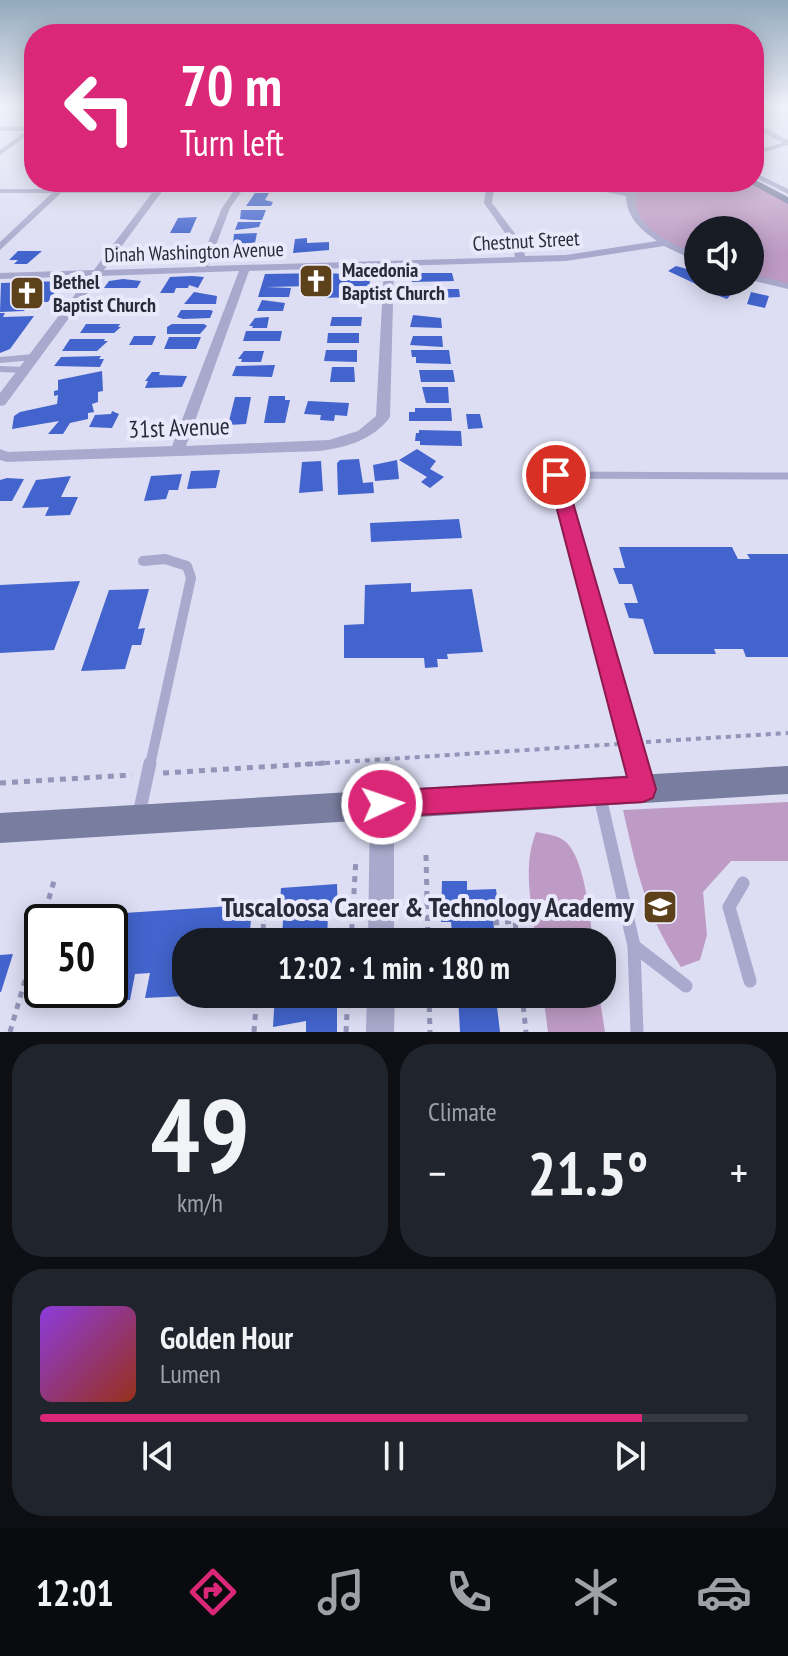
<!DOCTYPE html>
<html lang="en">
<head>
<meta charset="utf-8">
<style>
  body { margin:0; font-family:"PT Sans Narrow",sans-serif; background:#20242c; color:#f1f3f6; height:100vh; display:flex; flex-direction:column; font-size:30px; white-space:nowrap }
  * { box-sizing:border-box; margin:0 }
  p { font-size:26px; color:#9ea1a6 }
  .icon { flex:none; width:44px; height:44px; fill:none; stroke:currentColor; stroke-width:2; stroke-linecap:round; stroke-linejoin:round }
  .map { position:relative; height:1032px; overflow:hidden }
  .details { display:flex; flex-direction:column; gap:12px; padding:12px; background:#0d0f14; flex:1 }
  .details>* { flex:none }
  .top-card { position:absolute; left:24px; top:24px; width:740px; height:168px; border-radius:32px; box-shadow:0 4px 20px #0003; background:#db2777; color:#fff; overflow:hidden }
  .fabs { position:absolute; left:684px; top:216px; display:grid; gap:16px }
  .fabs a { display:grid; place-items:center; width:80px; height:80px; border-radius:50%; background:#171b24; box-shadow:0 4px 20px #0003; font-size:40px }
  .speed { position:absolute; left:24px; top:904px; display:flex; gap:16px; font-size:40px; font-weight:700; text-align:center }
  .speed>* { display:grid; place-content:center; width:104px; height:104px; border-radius:50%; background:#171b24; box-shadow:0 4px 20px #0003; line-height:1 }
  .speed .limit { border:4px solid #111; border-radius:12px; background:#fff; color:#111 }
  .pin { position:absolute; display:grid; place-items:center; width:68px; height:68px; color:#fff; margin:-34px; border:4px solid #fff; border-radius:50%; box-shadow:0 2px 8px #0007 }
  .me { position:absolute; width:88px; margin:-44px; rotate:87deg; stroke-linejoin:round; filter:drop-shadow(0 0 6px #0008) }
  .turn { display:flex; align-items:center; gap:28px; height:168px; padding:0 24px; font-size:36px }
  .turn .icon { width:104px; height:104px; stroke-width:2.5 }
  .turn b { display:block; font-size:56px; line-height:68px }
  .big { font-size:60px; font-weight:600; line-height:1.1 }
  .details .tile { flex:1; display:flex; flex-direction:column; justify-content:center; gap:12px; min-width:0; padding:0 28px; border-radius:32px; background:#20242c }
  .details .dial { align-items:center; gap:0 }
  .dial b { font-size:104px; line-height:1 }
  .song { display:flex; align-items:center; gap:24px }
  .cover { width:96px; height:96px; border-radius:12px; background:linear-gradient(135deg,hsl(270 70% 55%),hsl(10 70% 35%)) }
  .played { height:8px; border-radius:4px; background:linear-gradient(90deg,#db2777 85%,#363941 85%) }
  .keys { display:flex; justify-content:space-around; direction:ltr }
  .heat { display:flex; justify-content:space-between; align-items:center; font-size:44px; direction:ltr }
  .details .tiles { flex:1; display:grid; gap:12px; grid-template-columns:1fr 1fr }
  .tile:last-child { grid-column:span 2 }
  .trip { position:absolute; left:172px; top:928px; width:444px; height:80px; border-radius:32px; background:#171b24; box-shadow:0 4px 20px #0003; font-weight:600; line-height:80px; text-align:center }
  .tabs { display:flex; height:128px; justify-content:space-around; align-items:center; background:#090b0e; color:#9ea1a6 }
  .tabs .icon { width:56px; height:56px }
  .tabs .on { color:#db2777 }
  .tabs b { font-size:36px; color:#f1f3f6 }
  .map>svg:first-child { display:block }
  .green { fill:#be9bc4 }
  .building { fill:#4264cc }
  .lines { fill:none; stroke-linecap:round; stroke-linejoin:round }
  .path-far1 { stroke:#9294b8; stroke-width:4; stroke-dasharray:5 5; stroke-linecap:butt }
  .path { stroke:#9294b8; stroke-width:5; stroke-dasharray:6 6; stroke-linecap:butt }
  .lane-far3 { stroke:#a8a9cc; stroke-width:6 }
  .lane-far2 { stroke:#a8a9cc; stroke-width:7 }
  .lane-far1 { stroke:#a8a9cc; stroke-width:10 }
  .lane { stroke:#a8a9cc; stroke-width:13 }
  .street { fill:#a8a9cc; fill-rule:evenodd }
  .secondary { fill:#797ea0; fill-rule:evenodd }
  .route { fill:#db2777; stroke:#8e194d; stroke-width:2 }
  .labels { text-anchor:middle; stroke-width:8; stroke-linejoin:round; paint-order:stroke }
  .far-street-label { font-size:20px; fill:#282b39; stroke:#eae9fb }
  .far-poi-label { font-size:20px; font-weight:bold; fill:#282b39; stroke:#eae9fb; text-anchor:start }
  .street-label { font-size:24px; fill:#282b39; stroke:#eae9fb }
  .near-poi-label { font-size:28px; font-weight:bold; fill:#282b39; stroke:#eae9fb; text-anchor:end }
</style>
</head>
<body>
<div class="map">
<svg width="788" height="1032" viewBox="0 0 788 1032">
  <rect width="100%" height="100%" fill="#ddddf4"/>
  <path class="green" d="M637 182H754L788 201V286L750 277V230H698V259L664 243 636 218 633 187Z
    M788 802V861H731L703 892 707 935 700 960 681 967C645 914 637 871 623 810Z
    M536 832C546 834 558 835 566 842 585 860 590 917 593 942H536C532 905 522 868 536 832Z
    M543 994H599L605 1032H548Z"/>
  <path class="building" d="M255 193H269L265 200 273 202 271 206H246Z
    M241 210H266L262 220H253L240 219Z
    M197 217 190 233H170L178 218Z
    M238 222H261L259 227 235 230Z
    M257 233 255 243 233 244 234 234Z
    M307 238V243L329 242V250L293 253 295 239Z
    M185 247 182 261 168 262 169 257H162L163 252H171L172 248Z
    M251 248 269 250 268 257 233 259 227 256 228 251 250 250Z
    M18 251H42L27 264H14L18 260H9Z
    M676 266 698 272V285L668 271Z
    M324 273 370 275 369 297 314 298 315 286 266 287 291 288 289 297H258L265 274Z
    M421 273H452L454 281 412 282 411 274Z
    M170 277 192 276 204 277 198 288 189 285 188 288H176L174 293H160Z
    M123 279 141 281 137 288H104L109 281Z
    M63 281 48 302H31L24 311 0 312 1 283Z
    M721 283 737 288 727 299 711 293Z
    M421 289H459L460 297 415 299 414 293H422Z
    M194 292 217 296 216 304H184Z
    M751 292 769 296 765 308 747 304Z
    M262 300 285 303 283 311H257Z
    M181 310H210L213 311 210 318 183 319 177 317Z
    M0 313H5L3 317 34 316 10 349 0 353Z
    M413 315 441 318 442 328 410 327Z
    M332 317H362L361 326H330Z
    M255 318 269 317 267 328H252L253 326H249Z
    M86 324H120L118 327H121L114 333H80Z
    M172 324H204L207 326 200 334H167V327Z
    M246 331H282L280 341H243Z
    M328 333H359V343H327Z
    M134 336H156L152 345H129Z
    M413 336H442L443 347 410 345Z
    M169 337H201L196 349H164Z
    M70 339H105L104 341H108L97 351H62Z
    M326 350H357V362L324 361Z
    M411 350H449L451 364 416 363V357H412Z
    M244 351H264L261 362H241L242 359H238Z
    M101 356 99 359H104L100 367 54 366 61 357Z
    M275 365 272 377 232 376 236 366Z
    M332 367H354L355 382H330Z
    M419 370H453L455 382H421Z
    M102 371 103 391 98 392V402L92 404 94 412 88 413V419L70 423 63 434H48L59 421 12 429 14 416 20 412 57 404 58 395 54 396V391L58 390V380Z
    M152 372H160L159 375 187 376 182 387 145 388 148 381H145Z
    M422 387H448L449 403H426Z
    M269 396H285V400H290L285 423H264Z
    M235 397H251L246 424 228 425Z
    M308 401 349 403 347 416 335 415 334 421 320 420 321 415 304 414Z
    M415 408H451L452 421H409V412H415Z
    M112 411 119 414 112 428 89 427 95 415 111 414Z
    M466 414H480L483 428 468 429Z
    M419 430 461 431 462 446 420 445V441H415L416 433H419Z
    M417 449 436 461 430 469 444 477 430 488 421 482 427 477 399 460Z
    M359 459 363 483 373 482 374 493 338 495 337 463 340 460Z
    M397 460 399 479 375 481 373 465Z
    M321 461 323 491 299 493 302 462Z
    M220 470 216 488 187 489 191 471Z
    M182 474 178 490H169L166 499 144 501 151 476Z
    M71 476 61 497H78L70 515 45 516 49 507 22 508 36 480Z
    M7 478 24 479 12 501H0V480Z
    M459 519 462 538 371 542 370 523Z
    M619 547H732L738 559H750L747 554H788V657H746L743 649H714L716 654H654L643 619 629 618 624 603H638L632 584H619L613 568H625Z
    M80 581 54 650 0 653V585Z
    M411 583V592L472 589 483 652 447 654 448 659H437L438 667 425 668 424 658H344V625L364 624 365 585Z
    M149 589 138 629 145 628 141 645H132L125 669 81 671 109 590Z
    M442 881H467V890L496 889 500 920 493 921 496 942H453L451 922H441Z
    M337 884 338 913 328 914 327 942H282L283 919H279L281 888Z
    M247 905 245 919H251L249 942H186V996L145 998 150 973 135 974 130 1000 43 1006 48 990H110V922H62L63 917Z
    M13 954 1 992H0V955Z
    M275 994H337V1032H306V1021L273 1027Z
    M458 994H505L506 1007H497L500 1032H460Z"/>
  <g class="lines">
    <path class="path-far1" d="M646 742 788 733
      M295 765 619 744"/>
    <path class="path" d="M163 773 326 763
      M0 783 132 775
      M426 855 428 942
      M42 922 54 881
      M493 923 515 921 517 942
      M262 942 264 918 279 916
      M351 942 356 858
      M429 994 430 1032
      M522 994 526 1032
      M10 1032 42 922
      M254 1032 257 994
      M346 1032 348 994"/>
    <path class="lane-far3" d="M0 360 34 357
      M0 369 24 370"/>
    <path class="lane-far2" d="M579 558 556 475 788 476"/>
    <path class="lane-far1" d="M579 556 637 765
      M143 561 165 559 187 566 191 578 150 765"/>
    <path class="lane" d="M636 763 642 783
      M600 797 634 946 637 1032
      M139 814 150 763
      M743 883 729 907 750 981
      M634 946 686 986"/>
    <path class="street" d="M754 122 788 140V145L754 155V151L782 143 754 127Z
      M34 126V131L0 155V150L26 131H0V127Z
      M754 172 788 189V194L754 177Z
      M161 182H169L104 270 198 267 222 208 240 182H248L230 208 208 266 515 257 512 243 484 203 487 182H495L492 203 522 243 525 256 566 255 657 241C640 229 627 218 626 196L553 182H572L628 191 633 182H641C621 223 667 241 698 255V262L664 246 566 261 394 266 390 417C373 440 347 447 320 451L7 462 0 460V449L8 452 172 446 239 271 100 276 5 405 0 406V393L89 276 0 279V273L94 270 152 193H61L0 250V242L52 193H0V189H156ZM384 267 376 416 358 431 329 440 186 446 249 271Z
      M750 274 788 283V289L750 280Z
      M382 792 390 796 394 804V942H368L370 804 374 796Z
      M367 994H395L394 1032H366Z"/>
    <path class="secondary" d="M754 179 788 197V204L751 184Z
      M788 766V794L0 843V813Z"/>
  </g>
  <linearGradient id="sky" x2="0" y2="1"><stop stop-color="#92a9bc"/><stop offset="0.42" stop-color="#f0f0fa"/><stop offset="1" stop-color="#f0f0fa" stop-opacity="0"/></linearGradient>
  <rect width="788" height="252" fill="url(#sky)"/>
  <path class="route" d="M556 469 565 475 656 789 653 798 643 802 382 817 373 813 369 804 373 795 382 791 627 777 548 475Z"/>
  <defs>
    <g id="church-square" transform="scale(1.8)"><rect x="-9" y="-9" width="18" height="18" rx="4" fill="#5d411b" stroke="#eae9fb"/><path d="M-1.2-6h2.4v3.5h3.3v2.4h-3.3V6h-2.4V-.1h-3.3v-2.4h3.3Z" fill="#fff"/></g>
    <g id="school-square" transform="scale(1.8)"><rect x="-9" y="-9" width="18" height="18" rx="4" fill="#5d411b" stroke="#eae9fb"/><path d="M0-5L7-2L0 1L-7-2ZM-4 1L0 2.5L4 1V4Q0 6-4 4Z" fill="#fff"/></g>
  </defs>
  <g fill-rule="evenodd">
    <use href="#church-square" x="316" y="281"/>
    <use href="#church-square" x="27" y="293"/>
    <use href="#school-square" x="660" y="907"/>
  </g>
  <g class="labels">
    <g class="far-street-label">
      <text transform="translate(526 241) rotate(-3)" y="7">Chestnut Street</text>
      <text transform="translate(194 252) rotate(-2)" y="7">Dinah Washington Avenue</text>
    </g>
    <g class="far-poi-label">
      <text x="342" y="277">Macedonia<tspan x="342" dy="23">Baptist Church</tspan></text>
      <text x="53" y="289">Bethel<tspan x="53" dy="23">Baptist Church</tspan></text>
    </g>
    <g class="street-label">
      <text transform="translate(179 428) rotate(-2)" y="8">31st Avenue</text>
    </g>
    <g class="near-poi-label">
      <text x="634" y="917">Tuscaloosa Career &amp; Technology Academy</text>
    </g>
  </g>
</svg>
<div class="fabs">
<a><svg class="icon" aria-label="sound" viewBox="0 0 24 24"><path d="M4 9h4l5-4v14l-5-4H4zM17 9q2 3 0 6"/></svg></a>
</div>
<div class="speed"><div class="limit">50</div></div>
<div class="pin" style="left:556px;top:475px;background:#d93025"><svg class="icon" aria-label="arrive" viewBox="0 0 24 24"><path d="M6 21V4h12l-3 4 3 4H6"/></svg></div>
<svg class="me" style="left:382px;top:804px" viewBox="-20 -20 40 40"><circle r="17" fill="#db2777" stroke="#fff" stroke-width="3"/><path d="M0-11L8 9 0 5-8 9z" fill="#fff"/></svg>
<div class="trip">12:02 · 1 min · 180 m</div>
<div class="top-card">
<div class="turn"><svg class="icon" aria-label="left" viewBox="0 0 24 24"><path d="M17 20v-9H6M10 6l-5 5 5 5"/></svg><div><b>70 m</b>Turn left</div></div>
</div>
</div>
<section class="details">
<div class="tiles">
<div class="tile dial"><b>49</b><p>km/h</p></div>
<div class="tile"><p>Climate</p>
<div class="heat"><a>−</a><b class="big">21.5°</b><a>+</a></div>
</div>
<div class="tile">
<div class="song"><i class="cover"></i><div><b>Golden Hour</b><p>Lumen</p></div></div>
<div class="played"></div>
<div class="keys"><svg class="icon" aria-label="previous" viewBox="0 0 24 24"><path d="M18 5L8 12l10 7zM5 5v14"/></svg><svg class="icon" aria-label="pause" viewBox="0 0 24 24"><path d="M8 5v14M16 5v14"/></svg><svg class="icon" aria-label="next" viewBox="0 0 24 24"><path d="M6 5l10 7-10 7zM19 5v14"/></svg></div>
</div>
</div>
</section>
<nav class="tabs">
<b>12:01</b>
<svg class="icon on" aria-label="directions" viewBox="0 0 24 24"><path d="M12 3l9 9-9 9-9-9zM9 14v-3h6M13 9l2 2-2 2"/></svg>
<svg class="icon" aria-label="music" viewBox="0 0 24 24"><path d="M9 18V5l10-2v13"/><circle cx="6" cy="18" r="3"/><circle cx="16" cy="16" r="3"/></svg>
<svg class="icon" aria-label="phone" viewBox="0 0 24 24"><path d="M5 4h4l2 5-3 2q2 4 5 5l2-3 5 2v4C11 20 4 13 5 4z"/></svg>
<svg class="icon" aria-label="climate" viewBox="0 0 24 24"><path d="M12 3v18M4 7l16 10M4 17L20 7"/></svg>
<svg class="icon" aria-label="car" viewBox="0 0 24 24"><path d="M5 17H2v-5l4-1 3-4h7l3 4 3 1v5h-3M9 17h6M6 11h13"/><circle cx="7" cy="17" r="2"/><circle cx="17" cy="17" r="2"/></svg>
</nav>
</body>
</html>
